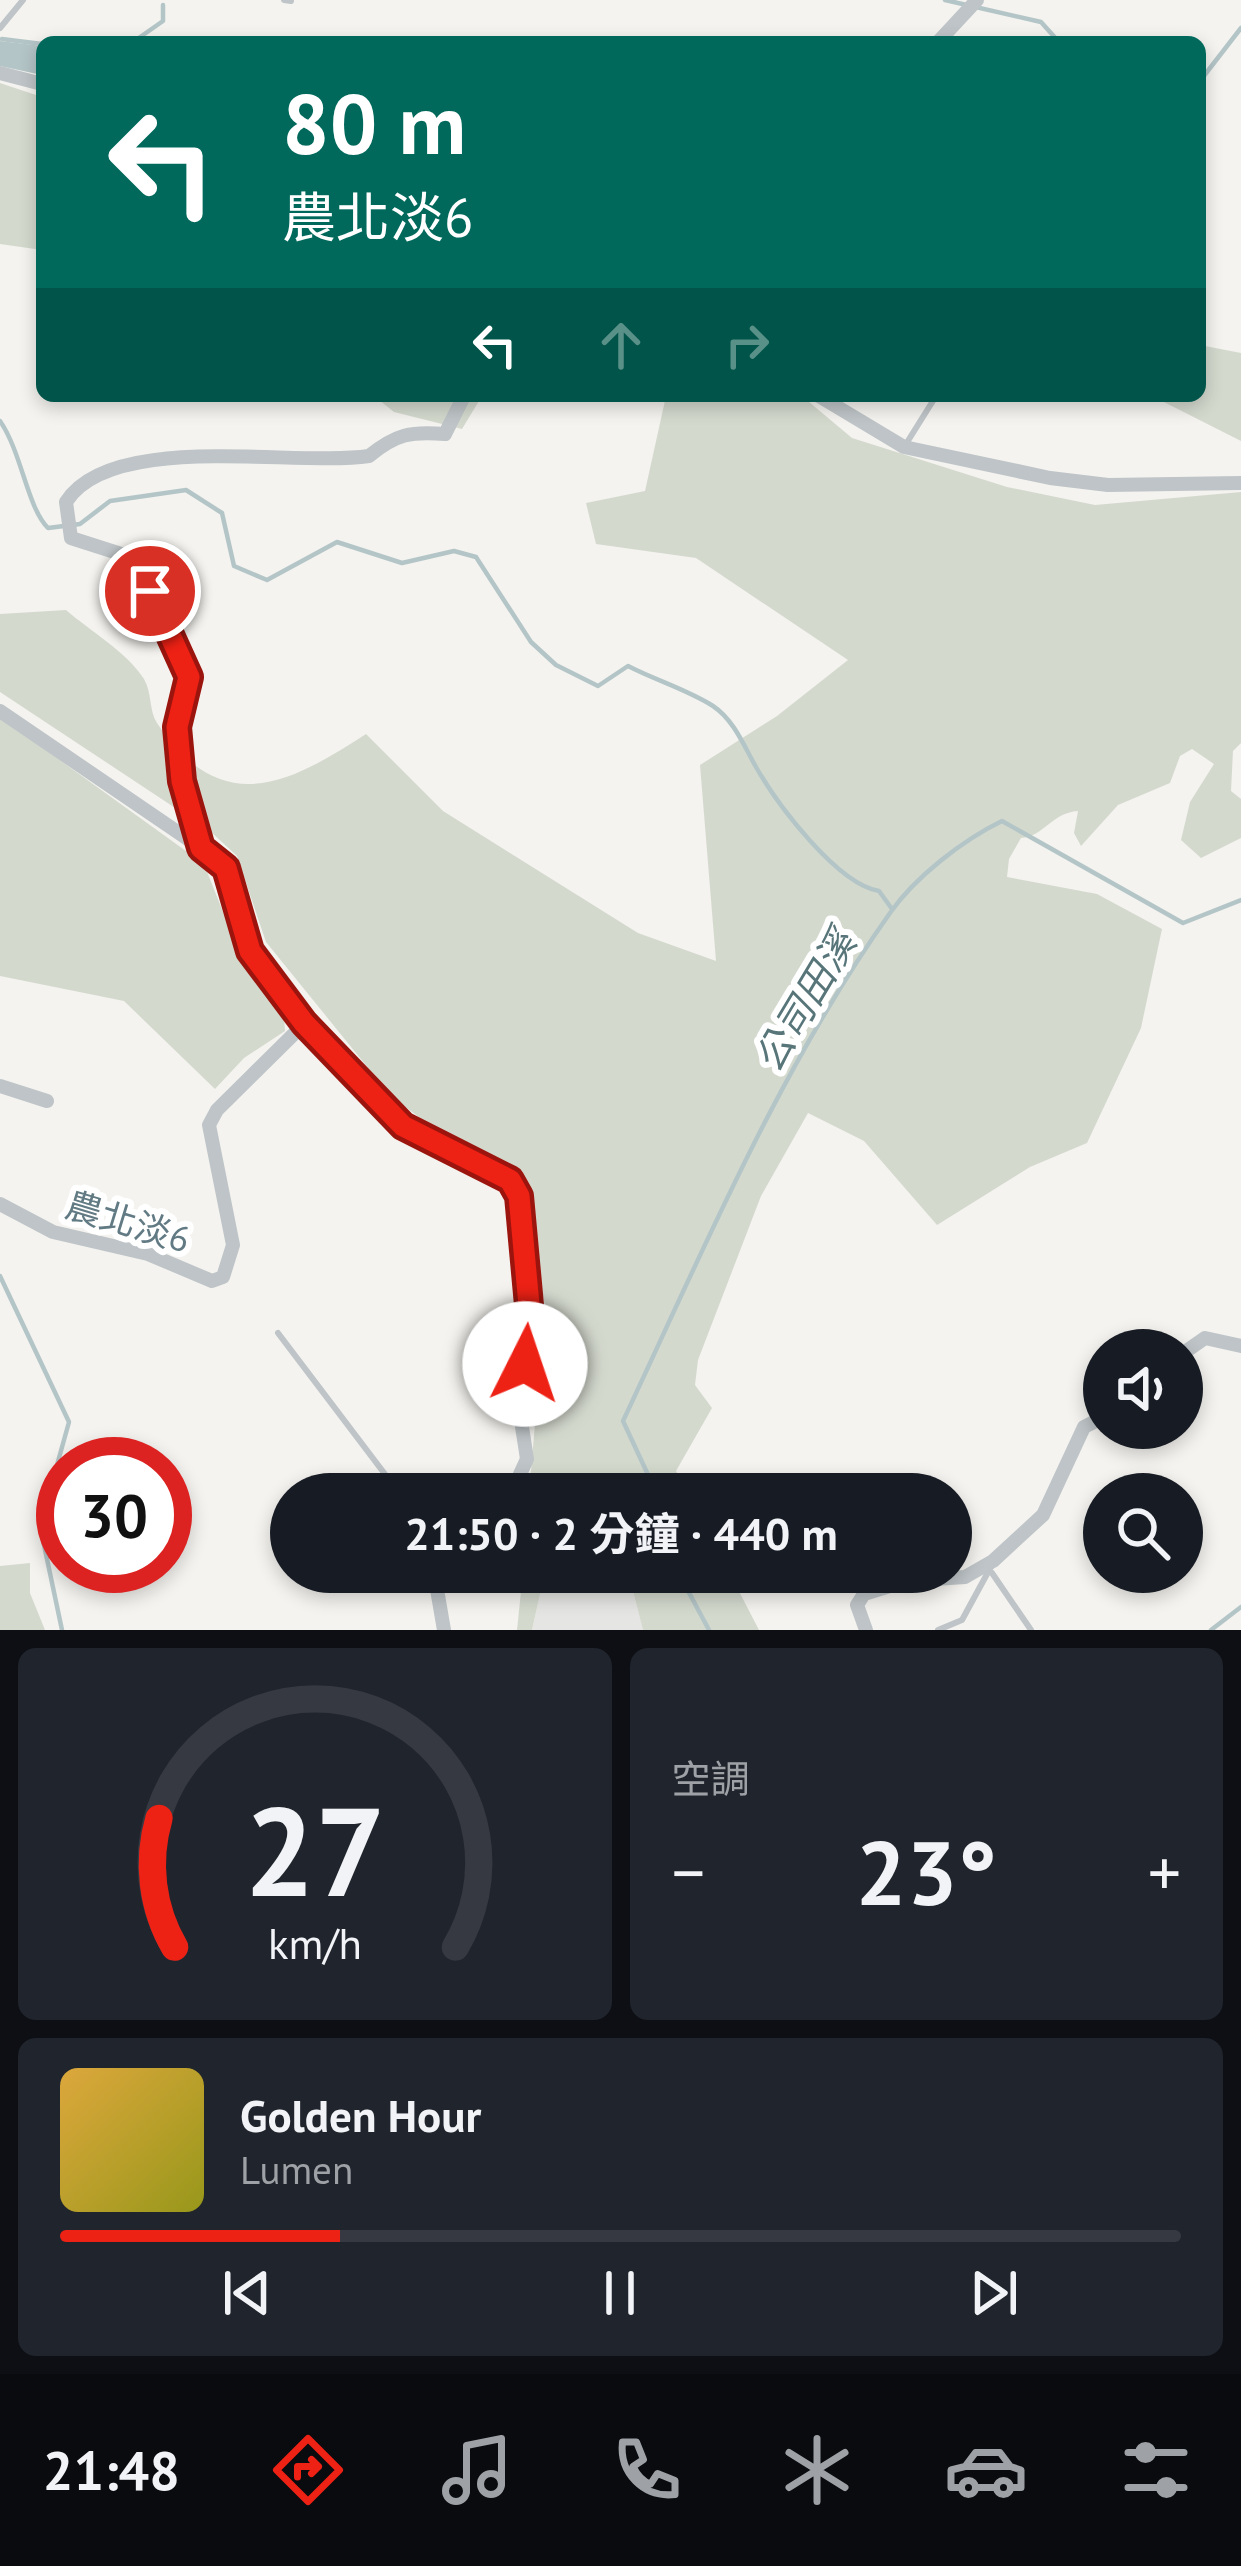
<!DOCTYPE html>
<html lang="zh-TW">
<head>
<meta charset="utf-8">
<style>
  body { margin:0; font-family:"PT Sans","Noto Sans TC",sans-serif; background:#20242c; color:#f1f3f6; height:100vh; display:flex; flex-direction:column; font-size:45px; white-space:nowrap }
  * { box-sizing:border-box; margin:0 }
  p { font-size:39px; color:#9ea1a6 }
  .icon { flex:none; width:66px; height:66px; fill:none; stroke:currentColor; stroke-width:2; stroke-linecap:round; stroke-linejoin:round }
  .map { position:relative; height:1630px; overflow:hidden }
  .details { display:flex; flex-direction:column; gap:18px; padding:18px; background:#0d0f14; flex:1 }
  .details>* { flex:none }
  .banner { position:absolute; left:36px; top:36px; width:1170px; height:366px; border-radius:18px; box-shadow:0 6px 18px #0003; background:#00695c; color:#fff; overflow:hidden }
  .buttons { position:absolute; left:1083px; top:1329px; display:grid; gap:24px }
  .buttons a { display:grid; place-items:center; width:120px; height:120px; border-radius:50%; background:#171b24; box-shadow:0 6px 18px #0003; font-size:60px }
  .speed { position:absolute; left:36px; top:1437px; display:flex; gap:24px; font-size:60px; font-weight:700; text-align:center }
  .speed>* { display:grid; place-content:center; width:156px; height:156px; border-radius:50%; background:#171b24; box-shadow:0 6px 18px #0003; line-height:1 }
  .speed .limit { border:18px solid #d22; background:#fff; color:#111 }
  .pin { position:absolute; display:grid; place-items:center; width:102px; height:102px; color:#fff; margin:-51px; border:6px solid #fff; border-radius:50%; box-shadow:0 3px 12px #0007 }
  .me { position:absolute; width:132px; margin:-66px; rotate:4deg; stroke-linejoin:round; filter:drop-shadow(0 0 9px #0008) }
  .turn { display:flex; align-items:center; gap:42px; height:252px; padding:0 48px; font-size:54px }
  .turn .icon { width:156px; height:156px; stroke-width:2.5 }
  .turn b { display:block; font-size:84px; line-height:102px }
  .lanes { display:flex; align-items:center; height:114px; padding:0 48px; background:#0003; justify-content:center; gap:60px; direction:ltr }
  .lanes .off { opacity:.35 }
  .big { font-size:90px; font-weight:700; line-height:1.1 }
  .details .card { flex:1; display:flex; flex-direction:column; justify-content:center; gap:18px; min-width:0; padding:0 42px; border-radius:18px; background:#20242c }
  .details .dial { align-items:center; gap:0 }
  .dial svg { height:312px; overflow:visible; fill:none; stroke:#363941; stroke-width:7; stroke-linecap:round; text-anchor:middle }
  .dial text { fill:#f1f3f6; stroke:none }
  .song { display:flex; align-items:center; gap:36px }
  .cover { width:144px; height:144px; border-radius:18px; background:linear-gradient(135deg,hsl(40 70% 55%),hsl(60 70% 35%)) }
  .played { height:12px; border-radius:6px; background:linear-gradient(90deg,#ee2115 25%,#363941 25%) }
  .keys { display:flex; justify-content:space-around; direction:ltr }
  .heat { display:flex; justify-content:space-between; align-items:center; font-size:66px; direction:ltr }
  .details .tiles { flex:1; display:grid; gap:18px; grid-template-columns:1fr 1fr }
  .card:last-child { grid-column:span 2 }
  .trip { position:absolute; left:270px; top:1473px; width:702px; height:120px; border-radius:60px; background:#171b24; box-shadow:0 6px 18px #0003; font-weight:700; line-height:120px; text-align:center }
  .menu { display:flex; height:192px; justify-content:space-around; align-items:center; background:#090b0e; color:#9ea1a6 }
  .menu .icon { width:84px; height:84px }
  .menu .current { color:#ee2115 }
  .menu b { font-size:54px; color:#f1f3f6 }
  .map>svg:first-child { display:block }
  .built { fill:#e5e5e3 }
  .green { fill:#d4d9ce }
  .water { fill:#b4c5c7 }
  .lines { fill:none; stroke-linecap:round; stroke-linejoin:round }
  .stream { stroke:#b4c5c7; stroke-width:4.5 }
  .lane { stroke:#bec4c7; stroke-width:6 }
  .street { stroke:#bec4c7; stroke-width:14 }
  .route-casing { stroke:#9b150e; stroke-width:30 }
  .route { stroke:#ee2115; stroke-width:21 }
  .labels { text-anchor:middle; stroke-width:12; stroke-linejoin:round; paint-order:stroke }
  .street-label { font-size:36px; fill:#617a83; stroke:#fff }
  .water-label { font-size:39px; font-style:italic; fill:#58767a; stroke:#fff }
</style>
</head>
<body>
<div class="map">
<svg width="1241" height="1630" viewBox="0 0 1241 1630">
  <rect width="100%" height="100%" fill="#f4f3ef"/>
  <path class="built" d="M545 1572H628L643 1630H532Z"/>
  <path class="green" d="M0 83 42 97V250L0 244Z
    M1200 345 1241 353V441L1152 396H1200Z
    M374 396H482L462 429 394 412Z
    M666 396H802L852 438 1007 487 1095 505 1241 492V743L1233 751 1231 791 1241 799V838L1201 858 1181 840 1190 802 1214 764 1192 749 1180 756 1170 783 1118 805 1081 846 1074 833 1078 811C1051 813 1045 836 1021 838L1009 859 1007 877 1097 894 1162 929 1141 1028 1087 1143 1030 1167 937 1225 864 1141 808 1113 761 1196 698 1360 695 1385 712 1408 676 1471 690 1494H524L531 1471 545 1306 519 1170 459 1148 390 1095 266 942 237 856 210 831 0 692V614L66 610C89 630 128 653 144 679 152 692 149 711 157 723 221 819 288 785 366 734L443 811 638 933 716 961 700 765 777 716 848 660 696 558 596 544 586 503 645 491Z
    M0 717 204 864 227 922 284 1017 285 1031 244 1058 215 1089 124 1001 0 976Z
    M30 1563V1593L45 1630H0V1566Z
    M523 1572H545L532 1630H517Z
    M628 1572H729L759 1630H643Z"/>
  <path class="water" d="M0 41 42 46V75L0 66Z"/>
  <g class="lines">
    <path class="stream" d="M945 0 1041 22 1059 42
      M2 39 42 44
      M133 42 163 21V5
      M1200 81 1241 28
      M0 421C22 453 27 507 48 528L80 524 110 501 186 490 222 513 234 566 267 580 337 542 402 563 454 551 476 557 531 642 556 665 598 686 628 666C655 680 688 690 713 706 734 720 744 746 756 767 777 804 837 884 879 891L892 909
      M0 1276 69 1422 40 1526 62 1630
      M657 1494 623 1421C704 1249 779 1069 890 913 915 877 963 840 1002 821L1183 923 1241 900
      M678 1572 709 1630
      M1211 1630 1241 1607"/>
    <path class="lane" d="M284 0 291 1
      M0 28 23 0
      M906 444 936 396
      M278 1333 400 1494
      M992 1573 1031 1630
      M938 1630 962 1620 993 1563"/>
    <path class="street" d="M938 42 977 0
      M0 73 42 84
      M464 396 445 434C411 431 396 434 369 456 293 467 111 431 66 502L71 538 121 554 150 591 189 677 177 727 182 781 201 848 226 868 250 951 267 979 403 1126 510 1180 519 1195 531 1327 518 1401 527 1459 511 1494
      M819 396 904 447 1050 478 1108 485 1241 483
      M0 711 201 848
      M0 1086 47 1101
      M0 1204 53 1232 148 1254 212 1281 223 1277 233 1245 209 1125 217 1110 305 1023
      M1182 1354 1205 1338 1241 1346
      M434 1572 444 1630
      M866 1630 857 1605 864 1594 906 1581 965 1577 993 1561 1043 1515 1084 1427 1104 1417"/>
  </g>
  <g class="lines">
    <g class="route-casing">
      <path id="route" d="M150 591 189 677 177 727 182 781 201 848 226 868 250 951 304 1023 403 1126 510 1180 519 1196 531 1327 525 1364"/>
    </g>
    <use href="#route" class="route"/>
  </g>
  <g class="labels">
    <g class="street-label">
      <text transform="translate(128 1222) rotate(17)" y="13">農北淡6</text>
    </g>
    <g class="water-label">
      <text transform="translate(805 1001) rotate(-59)" y="14">公司田溪</text>
    </g>
  </g>
</svg>
<div class="buttons">
<a><svg class="icon" aria-label="sound" viewBox="0 0 24 24"><path d="M4 9h4l5-4v14l-5-4H4zM17 9q2 3 0 6"/></svg></a>
<a><svg class="icon" aria-label="search" viewBox="0 0 24 24"><circle cx="10" cy="10" r="6"/><path d="M15 15l6 6"/></svg></a>
</div>
<div class="speed"><div class="limit">30</div></div>
<div class="pin" style="left:150px;top:591px;background:#d93025"><svg class="icon" aria-label="arrive" viewBox="0 0 24 24"><path d="M6 21V4h12l-3 4 3 4H6"/></svg></div>
<svg class="me" style="left:525px;top:1364px" viewBox="-20 -20 40 40"><circle r="19" fill="#fff"/><path d="M0-13L10 11 0 6-10 11z" fill="#ee2115"/></svg>
<div class="trip">21:50 · 2 分鐘 · 440 m</div>
<div class="banner">
<div class="turn"><svg class="icon" aria-label="left" viewBox="0 0 24 24"><path d="M17 20v-9H6M10 6l-5 5 5 5"/></svg><div><b>80 m</b>農北淡6</div></div>
<div class="lanes"><svg class="icon" aria-label="left" viewBox="0 0 24 24"><path d="M17 20v-9H6M10 6l-5 5 5 5"/></svg><svg class="icon off" aria-label="ahead" viewBox="0 0 24 24"><path d="M12 20V5M6 11l6-6 6 6"/></svg><svg class="icon off" aria-label="right" viewBox="0 0 24 24"><path d="M7 20v-9h11M14 6l5 5-5 5"/></svg></div>
</div>
</div>
<section class="details">
<div class="tiles">
<div class="card dial"><svg viewBox="0 0 100 80">
<path d="M14 69A42 42 0 1 1 86 69"/>
<path d="M14 69A42 42 0 0 1 10 36" stroke="#ee2115"/>
<text x="50" y="56" font-size="32" font-weight="700">27</text>
<text x="50" y="72" font-size="11">km/h</text>
</svg></div>
<div class="card"><p>空調</p>
<div class="heat"><a>−</a><b class="big">23°</b><a>+</a></div>
</div>
<div class="card">
<div class="song"><i class="cover"></i><div><b>Golden Hour</b><p>Lumen</p></div></div>
<div class="played"></div>
<div class="keys"><svg class="icon" aria-label="previous" viewBox="0 0 24 24"><path d="M18 5L8 12l10 7zM5 5v14"/></svg><svg class="icon" aria-label="pause" viewBox="0 0 24 24"><path d="M8 5v14M16 5v14"/></svg><svg class="icon" aria-label="next" viewBox="0 0 24 24"><path d="M6 5l10 7-10 7zM19 5v14"/></svg></div>
</div>
</div>
</section>
<nav class="menu">
<b>21:48</b>
<svg class="icon current" aria-label="directions" viewBox="0 0 24 24"><path d="M12 3l9 9-9 9-9-9zM9 14v-3h6M13 9l2 2-2 2"/></svg>
<svg class="icon" aria-label="music" viewBox="0 0 24 24"><path d="M9 18V5l10-2v13"/><circle cx="6" cy="18" r="3"/><circle cx="16" cy="16" r="3"/></svg>
<svg class="icon" aria-label="phone" viewBox="0 0 24 24"><path d="M5 4h4l2 5-3 2q2 4 5 5l2-3 5 2v4C11 20 4 13 5 4z"/></svg>
<svg class="icon" aria-label="climate" viewBox="0 0 24 24"><path d="M12 3v18M4 7l16 10M4 17L20 7"/></svg>
<svg class="icon" aria-label="car" viewBox="0 0 24 24"><path d="M5 17H2v-5l4-1 3-4h7l3 4 3 1v5h-3M9 17h6M6 11h13"/><circle cx="7" cy="17" r="2"/><circle cx="17" cy="17" r="2"/></svg>
<svg class="icon" aria-label="filters" viewBox="0 0 24 24"><path d="M4 7h16M4 17h16"/><circle cx="9" cy="7" r="2"/><circle cx="15" cy="17" r="2"/></svg>
</nav>
</body>
</html>
